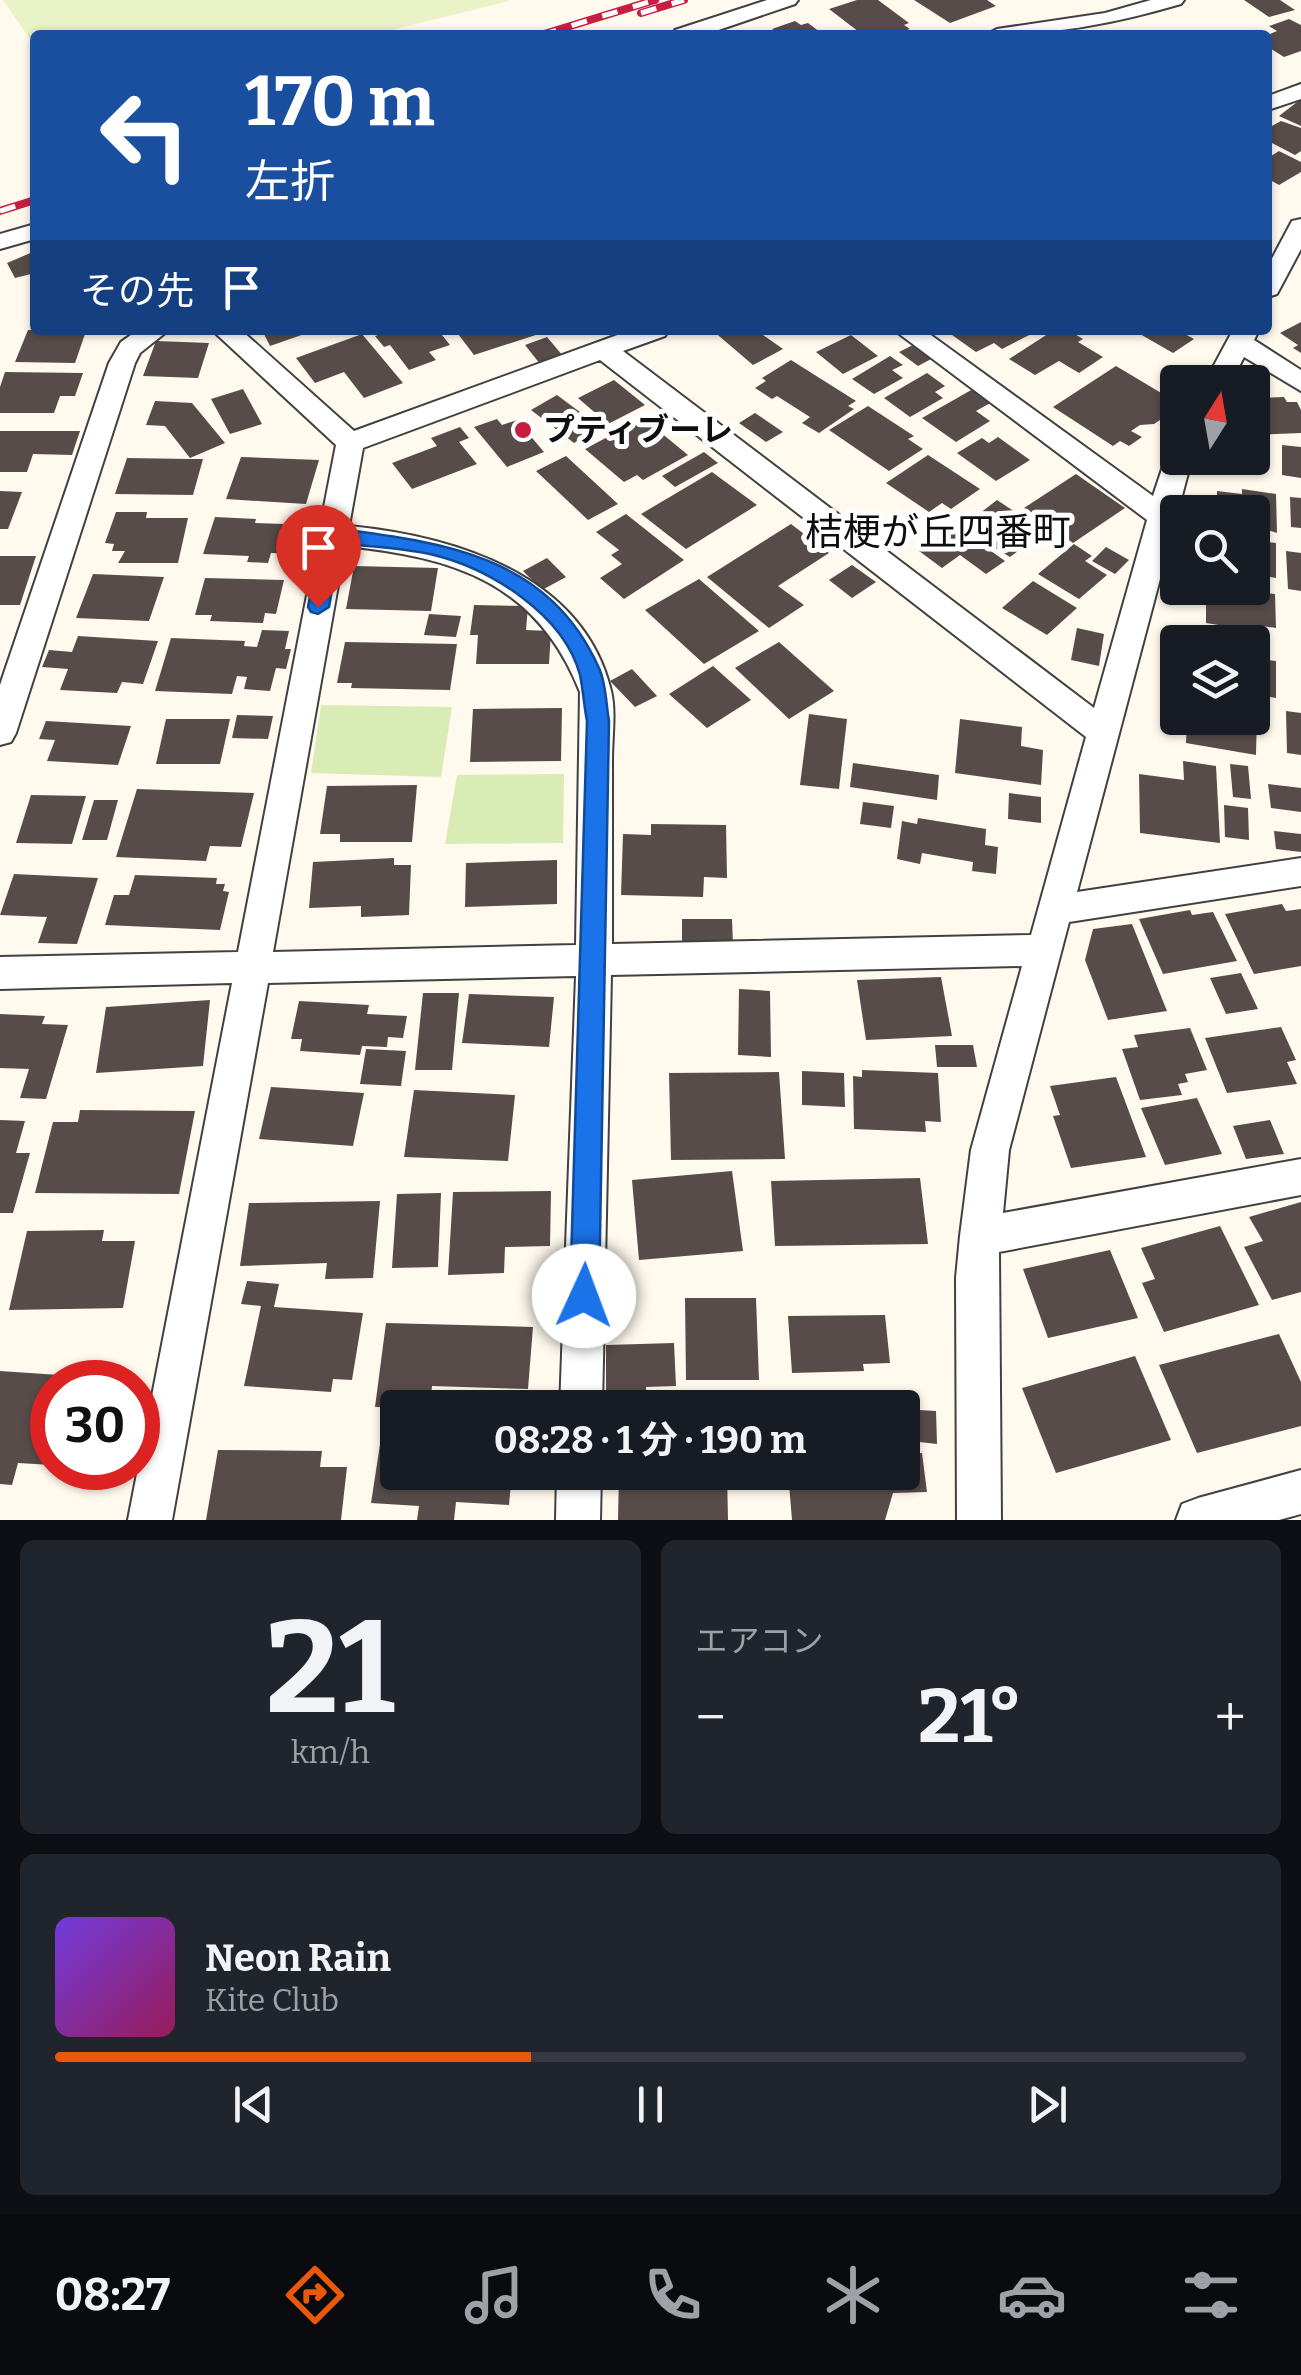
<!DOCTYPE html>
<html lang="ja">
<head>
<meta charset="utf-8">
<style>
  body { margin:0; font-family:Bitter,"Noto Sans JP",serif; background:#20242c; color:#f1f3f6; height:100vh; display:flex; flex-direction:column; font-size:38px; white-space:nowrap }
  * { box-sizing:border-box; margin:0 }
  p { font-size:32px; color:#9ea1a6 }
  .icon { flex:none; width:55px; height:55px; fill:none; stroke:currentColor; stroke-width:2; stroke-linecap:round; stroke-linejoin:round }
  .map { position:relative; height:1520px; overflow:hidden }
  .details { display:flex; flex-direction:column; gap:20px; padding:20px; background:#0d0f14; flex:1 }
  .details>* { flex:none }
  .banner { position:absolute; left:30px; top:30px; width:1242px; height:305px; border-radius:10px; box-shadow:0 2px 8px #0004; background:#1a4fa0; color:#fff; overflow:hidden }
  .needle { width:65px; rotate:11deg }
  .fabs { position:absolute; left:1160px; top:365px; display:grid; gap:20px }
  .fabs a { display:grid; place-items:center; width:110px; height:110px; border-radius:10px; background:#171b24; box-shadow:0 2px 8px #0004; font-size:50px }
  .speed { position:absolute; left:30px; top:1360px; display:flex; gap:20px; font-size:50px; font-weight:700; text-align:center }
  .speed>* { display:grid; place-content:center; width:130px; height:130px; border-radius:50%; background:#171b24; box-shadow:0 2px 8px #0004; line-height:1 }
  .speed .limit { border:15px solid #d22; background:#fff; color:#111 }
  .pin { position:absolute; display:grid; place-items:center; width:85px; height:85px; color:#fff; margin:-102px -42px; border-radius:50% 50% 50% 0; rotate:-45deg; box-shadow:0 0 10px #0007 }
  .pin .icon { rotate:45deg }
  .me { position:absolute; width:110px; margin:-55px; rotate:2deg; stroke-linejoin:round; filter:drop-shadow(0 0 8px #0008) }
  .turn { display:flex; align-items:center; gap:35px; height:210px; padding:0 50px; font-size:45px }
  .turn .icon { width:130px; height:130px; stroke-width:2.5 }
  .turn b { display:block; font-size:70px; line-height:85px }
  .then { display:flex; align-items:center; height:95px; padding:0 50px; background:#0003; gap:20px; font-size:38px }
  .big { font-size:75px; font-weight:700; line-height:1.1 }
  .details .tile { flex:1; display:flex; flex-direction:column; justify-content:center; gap:15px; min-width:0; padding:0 35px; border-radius:15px; background:#20242c }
  .details .dial { align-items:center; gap:0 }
  .dial b { font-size:130px; line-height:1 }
  .song { display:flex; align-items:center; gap:30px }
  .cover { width:120px; height:120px; border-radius:15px; background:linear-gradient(135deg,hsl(260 70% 55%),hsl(330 70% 35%)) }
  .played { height:10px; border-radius:5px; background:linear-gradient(90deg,#ea580c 40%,#363941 40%) }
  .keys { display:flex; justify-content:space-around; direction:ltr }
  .heat { display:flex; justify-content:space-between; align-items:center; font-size:55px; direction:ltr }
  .details .tiles { flex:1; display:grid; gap:20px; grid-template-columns:1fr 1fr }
  .tile:last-child { grid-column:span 2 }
  .trip { position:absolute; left:380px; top:1390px; width:540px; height:100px; border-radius:10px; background:#171b24; box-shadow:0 2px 8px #0004; font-weight:700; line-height:100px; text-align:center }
  .dock { display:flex; height:160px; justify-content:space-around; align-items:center; background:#090b0e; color:#9ea1a6 }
  .dock .icon { width:70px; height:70px }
  .dock .current { color:#ea580c }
  .dock b { font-size:45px; color:#f1f3f6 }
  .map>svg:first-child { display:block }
  .green { fill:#daecb6 }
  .pitch { fill:#eaf2c8 }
  .building { fill:#574c49 }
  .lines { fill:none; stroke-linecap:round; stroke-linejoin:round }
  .street-casing { stroke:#414141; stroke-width:4 }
  .street { fill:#fff; fill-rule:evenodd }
  .rail-casing { stroke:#c61e40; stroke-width:8 }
  .rail { stroke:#fff; stroke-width:5; stroke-dasharray:16; stroke-linecap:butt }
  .route { fill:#1a73e8; stroke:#114b97; stroke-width:2.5 }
  .poi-dot { fill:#c61e40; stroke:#fff; stroke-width:4 }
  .labels { text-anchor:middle; stroke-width:10; stroke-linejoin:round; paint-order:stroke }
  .poi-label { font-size:32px; font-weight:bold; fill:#0e0e0e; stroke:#fff; text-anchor:start }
  .quarter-label { font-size:38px; fill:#0e0e0e; stroke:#fff }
</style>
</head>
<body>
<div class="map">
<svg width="1301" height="1520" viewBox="0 0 1301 1520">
  <rect width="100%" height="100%" fill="#fff9ee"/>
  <path class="green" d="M321 705 452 707 441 777 311 773Z
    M564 774 563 843 445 844 457 775Z"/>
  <path class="pitch" d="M3 0H508L509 1 371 35H35V46Z"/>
  <path class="building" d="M857 0H878L909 23 904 25 910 29 891 35 879 32 863 35 829 9Z
    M914 0H987L996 6 950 23Z
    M1244 0H1280L1295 10 1269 17Z
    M1289 19 1301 25V51L1284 57 1268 47V35L1277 31 1269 26Z
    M795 21 801 25 808 23 824 35H780L772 29Z
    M1301 99V126L1279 116Z
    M1281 121 1301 128V151L1295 155 1268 141V128Z
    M1279 151 1301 162V172L1279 185 1268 179V158Z
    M35 251V273L15 278 7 263Z
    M1301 322V353L1293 348 1298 345 1280 333Z
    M28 330 86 331 75 363 15 362Z
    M262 330H313V331L270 346Z
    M393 330H438L450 345 429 352 436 360 409 370 390 345 384 347 375 336Z
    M455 330H540L542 333 474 355Z
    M712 330H756L783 349 753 365Z
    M945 330H1039L1002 349 994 343 976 352Z
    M1054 330H1068L1083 339 1078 342 1103 357 1079 373 1059 361 1035 375 1009 359Z
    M1133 330H1178L1194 339 1173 353Z
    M362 334 403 383 364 398 344 372 315 383 296 358Z
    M851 335 878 356 843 374 816 352Z
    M547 337 563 356 540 364 525 345Z
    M156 341 209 343 198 378 143 376Z
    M917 343 935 357 918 366 899 352Z
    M890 356 903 365 892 370 903 378 874 394 852 379Z
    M791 360 856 401 848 406 854 409 819 433 802 423 810 417 777 396 772 399 755 388 766 381 762 378Z
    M1116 366 1178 403V408L1154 424 1140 425 1131 431 1142 437 1129 446 1120 441 1113 446 1053 407Z
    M5 372 83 373 75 396H60L54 413H0V387Z
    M927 373 945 386 935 392 943 398 910 417 884 398Z
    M614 380 645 405 608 424 578 398Z
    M243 389 262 424 230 434 211 399Z
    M973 389 992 402 976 411 990 421 956 442 922 418Z
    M557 395 600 427 574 443 531 410Z
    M1284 397 1287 402H1297L1301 410V433L1255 435 1252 407H1256L1252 398Z
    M155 401 192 403 225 443 190 458 165 426 146 425Z
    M868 406 914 436 908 439 923 449 889 471 829 430Z
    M755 413 783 432 766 442 739 423Z
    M643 418 688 455 643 480 637 475 624 482 585 449Z
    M497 419 502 425 517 420 544 452 507 467 474 427Z
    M460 427 469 438 459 442 477 464 412 489 392 463 437 446 431 438Z
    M0 431H80L72 455 33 454 27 472H0Z
    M998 437 1030 460 996 481 957 453 982 438 989 443Z
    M1282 445 1301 447V478L1282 475Z
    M704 452 718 463 675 487 662 476Z
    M928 455 980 489 951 509 942 503 929 512 886 483Z
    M566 456 618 504 588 520 536 471Z
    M241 457 319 460 306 504 226 499Z
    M127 458 190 459H203L193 495 115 494Z
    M712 472 757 505 686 549 641 514Z
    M1076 474 1125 508 1073 543 1024 508Z
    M1242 489 1276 494 1277 533 1252 525V512H1217V491L1242 494Z
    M0 491 22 492 8 529H0Z
    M1290 497 1301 498V528L1291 527Z
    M997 500 1044 531 1010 557 962 527Z
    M116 512H147L146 518H188L178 563H118L125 551H112L114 544 105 543Z
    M626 514 684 560 624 599 600 578 622 564 611 555 619 550 596 532Z
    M215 517 256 519 255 523 284 524 282 530 309 531 303 554 271 553 268 563 247 562 249 556 203 554Z
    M791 524 829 553 778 586 804 605 769 628 707 577Z
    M956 526 1005 561 986 574 960 555 942 568 919 551Z
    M1252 540 1276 543V578L1252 574Z
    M1074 544 1092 556 1085 561 1107 575 1079 599 1038 574Z
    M1106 547 1129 560 1115 574 1092 561Z
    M1286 551 1301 553V591L1288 589Z
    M0 556H36L20 605H0Z
    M547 558 566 577 542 590 523 571Z
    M852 565 876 582 852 598 829 580Z
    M354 566 438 568 431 611 346 609Z
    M93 574 164 577 149 621 76 618Z
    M205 578 284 580 276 614 265 613 263 623 210 621 212 615H195Z
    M699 579 759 631 704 664 645 610Z
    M1033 581 1077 608 1047 635 1002 608Z
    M1214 588 1275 594 1276 628 1256 625V631L1206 623V596L1214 597Z
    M474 605 528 606 526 630 551 631 549 664H476L478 635H470Z
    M429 614 461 616 456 637 424 635Z
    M1077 628 1104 634 1099 666 1071 660Z
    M262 630 289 631 285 649H291L286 669 276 668 270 691 244 689 247 677 237 676 232 694 155 691 171 638 245 641 244 646 257 647Z
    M78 636 158 641 143 684 122 682 117 693 60 690 68 669 42 667 49 650 72 652Z
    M345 642 457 644 450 690 351 688 352 683H337Z
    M779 642 834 691 789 719 735 668Z
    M1252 649 1261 651 1260 659 1276 661V698L1252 694Z
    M713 666 751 700 707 728 669 694Z
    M632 669 657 696 635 707 610 681Z
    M562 708 561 761 470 762 473 709Z
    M1252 711 1257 712 1256 755 1186 743 1187 722 1175 720 1252 718Z
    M1286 711 1301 713V755L1287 753Z
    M809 714 847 719 839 789 800 785Z
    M237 715 273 716 268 739 232 738Z
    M166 719H230L220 764H156Z
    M960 719 1022 727 1021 746 1043 750 1041 785 955 773Z
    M46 721 131 726 118 765 47 761 55 740 39 739Z
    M1183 761 1216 766 1220 843 1140 833 1139 774 1184 780Z
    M853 763 939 775 937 800 850 787Z
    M1230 764 1248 766 1251 799 1233 797Z
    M1268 784 1301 788V812L1271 808Z
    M417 785 412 842H340V834H320L327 786Z
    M137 789 254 793 241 847 210 846 206 861 116 857Z
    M1009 793 1041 797V823L1008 819Z
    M31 795 86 796 72 844 16 843Z
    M94 800H118L107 840H82Z
    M863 802 894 806 891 828 860 824Z
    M1224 805 1248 808 1249 840 1225 837Z
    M918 818 986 829 985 845 998 847 996 874 972 871 973 862 922 853 920 864 897 859 902 821 917 824Z
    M651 824 726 825 727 878 704 877 703 897 621 895 623 834 651 835Z
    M1274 831 1301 834V852L1276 849Z
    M394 858V865H411L409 915 361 917V906L309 908 313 862Z
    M557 860V904L465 907 466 863Z
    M14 874 98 878 77 944 38 943 47 917 0 915Z
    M135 875 217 878 216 884H225L223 891 229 892 220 930 105 925 114 895H129Z
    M1282 904 1286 911 1301 909V966L1254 974 1225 914Z
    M1190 910 1192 915 1213 912 1237 961 1163 974 1139 919Z
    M682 919H732L733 945H682Z
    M1132 924 1167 1011 1108 1020 1085 960 1093 929Z
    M1241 973 1258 1009 1226 1014 1210 978Z
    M941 977 952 1036 866 1040 857 980Z
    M739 989 770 991 771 1057 738 1055Z
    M423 993H459L452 1070H415Z
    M469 994 554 997 549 1047 462 1043Z
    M210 1000 203 1066 96 1073 106 1007Z
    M299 1001 369 1005 367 1014 407 1016 403 1038 388 1037 387 1047 362 1046 360 1055 300 1051 302 1039H291Z
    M0 1014 45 1016 42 1024 68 1025 46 1099 20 1098 29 1069 0 1068Z
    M1281 1027 1296 1060 1287 1062 1297 1084 1227 1093 1205 1038Z
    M1190 1028 1207 1070 1185 1074 1188 1082 1178 1084 1182 1095 1140 1100 1122 1049 1138 1047 1134 1035Z
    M935 1045H973L977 1067H937Z
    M366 1049 406 1051 401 1086 360 1084Z
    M862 1070 938 1073 941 1122 925 1121 926 1132 854 1129 853 1076 862 1077Z
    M802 1071 844 1073 845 1107 802 1105Z
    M779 1072 785 1159 671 1160 669 1073Z
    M1116 1077 1146 1157 1071 1168 1053 1116 1060 1115 1050 1086Z
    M271 1087 364 1093 353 1146 259 1139Z
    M414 1090 515 1095 508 1161 404 1157Z
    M1197 1098 1222 1154 1165 1165 1141 1108Z
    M80 1110 195 1111 179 1194 35 1193 53 1122H78Z
    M0 1120 25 1121 16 1153H30L13 1213H0Z
    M1270 1120 1284 1154 1246 1159 1233 1126Z
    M732 1171 743 1251 639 1260 632 1180Z
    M920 1178 928 1244 775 1246 771 1181Z
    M551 1191 550 1246 505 1247 504 1273 448 1275 453 1192Z
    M441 1193 438 1267 392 1268 397 1194Z
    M380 1201 373 1278 325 1279 327 1263 240 1266 249 1203Z
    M1301 1202V1292L1272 1300 1244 1247 1263 1241 1249 1217Z
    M1220 1226 1259 1305 1164 1332 1142 1283 1155 1279 1141 1248Z
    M104 1230 102 1241H135L123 1308 9 1310 27 1231Z
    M1110 1250 1138 1318 1048 1338 1023 1269Z
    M247 1281 279 1284 274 1307 363 1313 352 1380 333 1379 331 1392 244 1386 261 1306 241 1304Z
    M685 1298H756L759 1380H686Z
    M885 1315 890 1363 863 1364 864 1371 792 1373 788 1316Z
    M386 1323 533 1327 528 1389 432 1386 430 1408 375 1407Z
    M1279 1334 1301 1382V1426L1197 1453 1159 1365Z
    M674 1343 676 1386 646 1387 647 1408H606V1345Z
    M1135 1356 1171 1440 1056 1473 1022 1388Z
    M0 1371 134 1380V1382H52V1465L18 1463 12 1485 0 1484Z
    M902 1409 936 1411 937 1444 902 1440Z
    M381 1438 398 1439V1472H512L509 1505 456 1502 454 1520H417L419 1506 371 1503Z
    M218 1450 322 1451 320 1467H347L341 1520H206Z
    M922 1453 927 1492 893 1493 885 1520H792L788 1472H902V1454Z
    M619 1472H727L728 1520H618Z"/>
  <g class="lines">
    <g class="street-casing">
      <path id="street" d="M767 0H798L795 4 704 35H672L675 30Z
        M1151 0H1184L1181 4C1116 23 1055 35 986 35L997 29 1105 13Z
        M1301 84V99L1268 110V96Z
        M1301 219V249L1277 294 1268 297V266L1292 221Z
        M35 224V239L0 249V234Z
        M138 330H169L140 353 135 363 16 733 11 742 0 745V685L109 363 121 342Z
        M212 330H241L354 431 631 330H669L665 336 623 351 1094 708 1147 520 894 330H924L1153 496 1168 451 1178 449V458H1192L1077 892 1301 858V886L1069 922 1009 1150 1003 1213 1301 1159V1195L999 1252 1001 1520H957L956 1278 960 1236 971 1150 1022 966 611 975 602 1408H560L576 976 268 983 172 1520H128L232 983 0 989V957L238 952 336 445ZM600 360 1086 737 1031 935 612 944C612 883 612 821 612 760 612 738 616 711 611 691 583 574 453 536 349 526L363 448ZM345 546C455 557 537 583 580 692L576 945 273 952Z
        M1233 330H1259L1254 340 1301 370V391L1244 357 1231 382H1205Z
        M1301 1470V1514L1279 1520H1176L1182 1504 1198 1498Z
        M557 1472H601L600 1520H556Z"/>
    </g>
    <use href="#street" class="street"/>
    <g class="rail-casing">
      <path id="rail" d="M641 13 684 0
        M541 35 655 0
        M0 211 35 200"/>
    </g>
    <use href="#rail" class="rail"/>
  </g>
  <path class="route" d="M332 528C441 542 548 554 599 668 606 683 606 704 609 721L599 1296 595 1306 584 1310 574 1306 570 1296 587 721C584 706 583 689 580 675 564 614 490 569 434 555 404 548 371 547 340 543L329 607 318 614 311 612 308 607 322 535Z"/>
  <circle class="poi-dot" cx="523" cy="430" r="10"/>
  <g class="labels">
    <g class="poi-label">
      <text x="543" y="441">プティブーレ</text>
    </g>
    <g class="quarter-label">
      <text x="938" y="545">桔梗が丘四番町</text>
    </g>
  </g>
</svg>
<div class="fabs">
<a><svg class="needle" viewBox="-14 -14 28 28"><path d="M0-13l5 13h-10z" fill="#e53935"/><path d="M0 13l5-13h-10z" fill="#9ea1a6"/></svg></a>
<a><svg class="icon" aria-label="search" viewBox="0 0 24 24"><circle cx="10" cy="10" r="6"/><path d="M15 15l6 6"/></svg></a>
<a><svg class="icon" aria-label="layers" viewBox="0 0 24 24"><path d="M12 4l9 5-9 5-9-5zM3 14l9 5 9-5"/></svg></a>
</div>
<div class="speed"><div class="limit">30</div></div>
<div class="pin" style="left:318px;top:607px;background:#d93025"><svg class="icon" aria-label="arrive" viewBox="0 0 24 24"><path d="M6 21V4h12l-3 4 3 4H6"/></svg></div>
<svg class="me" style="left:584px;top:1296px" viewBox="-20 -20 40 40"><circle r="19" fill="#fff"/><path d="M0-13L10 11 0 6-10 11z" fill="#1a73e8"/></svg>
<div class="trip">08:28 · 1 分 · 190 m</div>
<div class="banner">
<div class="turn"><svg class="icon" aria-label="left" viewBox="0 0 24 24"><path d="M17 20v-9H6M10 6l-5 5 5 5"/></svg><div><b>170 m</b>左折</div></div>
<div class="then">その先<svg class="icon" aria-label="arrive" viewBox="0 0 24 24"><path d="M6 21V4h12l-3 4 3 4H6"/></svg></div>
</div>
</div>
<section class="details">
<div class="tiles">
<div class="tile dial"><b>21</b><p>km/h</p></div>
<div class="tile"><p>エアコン</p>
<div class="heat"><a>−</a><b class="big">21°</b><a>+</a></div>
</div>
<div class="tile">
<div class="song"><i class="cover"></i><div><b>Neon Rain</b><p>Kite Club</p></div></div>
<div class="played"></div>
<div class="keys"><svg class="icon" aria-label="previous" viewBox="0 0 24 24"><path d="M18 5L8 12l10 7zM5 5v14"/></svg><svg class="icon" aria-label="pause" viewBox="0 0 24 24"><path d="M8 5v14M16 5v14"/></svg><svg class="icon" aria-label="next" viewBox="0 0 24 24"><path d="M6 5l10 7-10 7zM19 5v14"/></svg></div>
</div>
</div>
</section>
<nav class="dock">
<b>08:27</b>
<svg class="icon current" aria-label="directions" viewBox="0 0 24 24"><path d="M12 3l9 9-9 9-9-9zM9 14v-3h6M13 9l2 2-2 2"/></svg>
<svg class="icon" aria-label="music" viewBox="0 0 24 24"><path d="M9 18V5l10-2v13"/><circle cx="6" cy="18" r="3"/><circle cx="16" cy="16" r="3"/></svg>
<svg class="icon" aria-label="phone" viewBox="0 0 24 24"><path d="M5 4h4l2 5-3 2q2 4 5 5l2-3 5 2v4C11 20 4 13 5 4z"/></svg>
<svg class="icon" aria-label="climate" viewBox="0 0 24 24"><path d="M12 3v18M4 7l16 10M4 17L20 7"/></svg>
<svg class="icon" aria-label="car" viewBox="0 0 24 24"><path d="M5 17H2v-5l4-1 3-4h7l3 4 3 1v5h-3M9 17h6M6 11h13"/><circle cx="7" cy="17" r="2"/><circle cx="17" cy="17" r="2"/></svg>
<svg class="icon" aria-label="filters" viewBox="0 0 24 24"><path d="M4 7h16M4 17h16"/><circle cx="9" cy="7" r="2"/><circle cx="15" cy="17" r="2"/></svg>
</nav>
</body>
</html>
